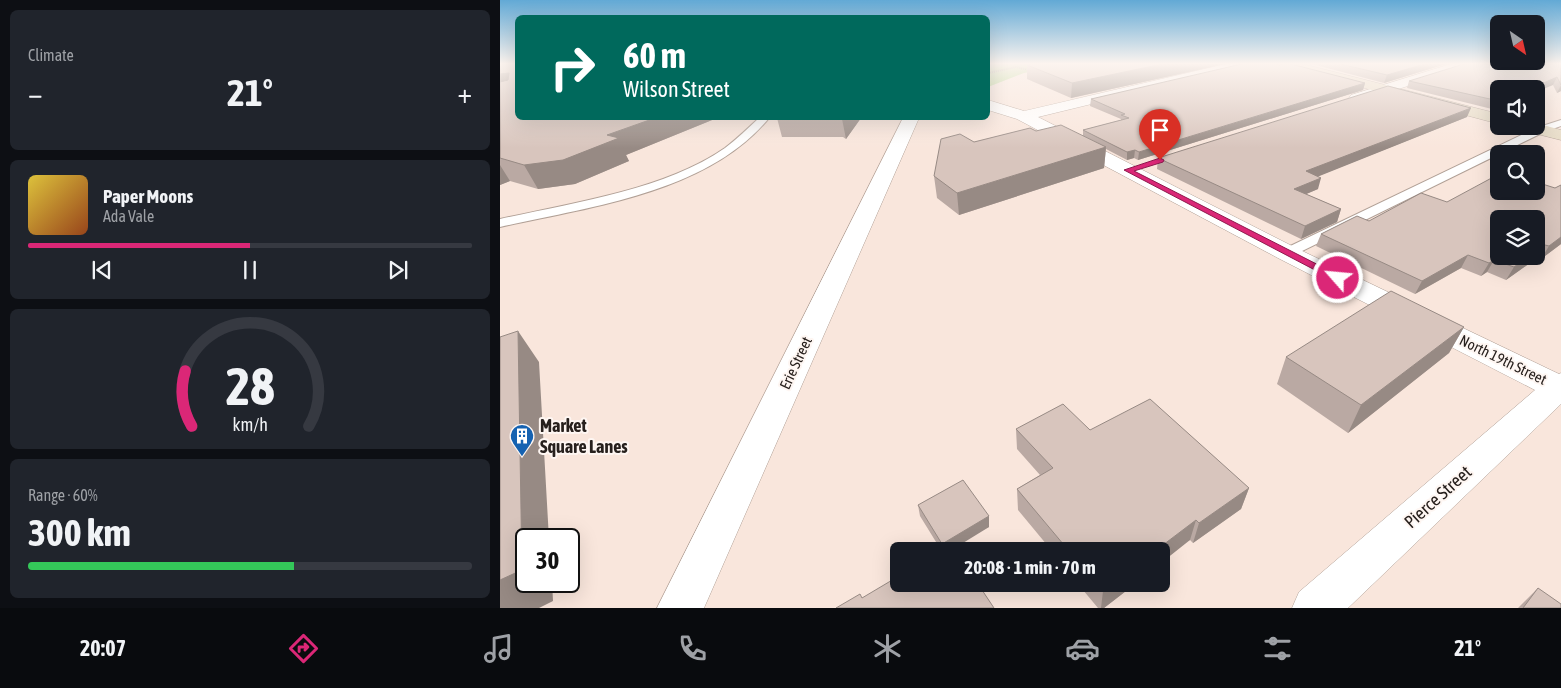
<!DOCTYPE html>
<html lang="en">
<head>
<meta charset="utf-8">
<style>
  body { margin:0; font-family:"Asap Condensed",sans-serif; background:#20242c; color:#f1f3f6; height:100vh; display:flex; flex-direction:column; font-size:19px; white-space:nowrap }
  * { box-sizing:border-box; margin:0 }
  p { font-size:16px; color:#9ea1a6 }
  .icon { flex:none; width:28px; height:28px; fill:none; stroke:currentColor; stroke-width:2; stroke-linecap:round; stroke-linejoin:round }
  .map { position:relative; flex:1; overflow:hidden }
  .drawer { display:flex; flex-direction:column; gap:10px; padding:10px; background:#0d0f14; width:500px }
  .drawer>* { flex:none }
  .hud { position:absolute; left:15px; top:15px; width:475px; height:105px; border-radius:8px; box-shadow:0 5px 20px #0002; background:#00695c; color:#fff; overflow:hidden }
  .needle { width:32px; rotate:146deg }
  .buttons { position:absolute; left:990px; top:15px; display:grid; gap:10px }
  .buttons a { display:grid; place-items:center; width:55px; height:55px; border-radius:8px; background:#171b24; box-shadow:0 5px 20px #0002; font-size:25px }
  .speed { position:absolute; left:15px; top:528px; display:flex; gap:10px; font-size:25px; font-weight:700; text-align:center }
  .speed>* { display:grid; place-content:center; width:65px; height:65px; border-radius:50%; background:#171b24; box-shadow:0 5px 20px #0002; line-height:1 }
  .speed .limit { border:2px solid #111; border-radius:8px; background:#fff; color:#111 }
  .pin { position:absolute; display:grid; place-items:center; width:42px; height:42px; color:#fff; margin:-51px -21px; border-radius:50% 50% 50% 0; rotate:-45deg; box-shadow:0 0 5px #0007 }
  .pin .icon { rotate:45deg }
  .me { position:absolute; width:55px; margin:-28px; rotate:297deg; stroke-linejoin:round; filter:drop-shadow(0 0 4px #0008) }
  .turn { display:flex; align-items:center; gap:18px; height:105px; padding:0 25px; font-size:22px }
  .turn .icon { width:65px; height:65px; stroke-width:2.5 }
  .turn b { display:block; font-size:35px; line-height:42px }
  .big { font-size:38px; font-weight:700; line-height:1.1 }
  .drawer .tile { flex:1; display:flex; flex-direction:column; justify-content:center; gap:8px; min-width:0; padding:0 18px; border-radius:8px; background:#20242c }
  .drawer .dial { align-items:center; gap:0 }
  .dial svg { height:130px; overflow:visible; fill:none; stroke:#363941; stroke-width:7; stroke-linecap:round; text-anchor:middle }
  .dial text { fill:#f1f3f6; stroke:none }
  .song { display:flex; align-items:center; gap:15px }
  .cover { width:60px; height:60px; border-radius:8px; background:linear-gradient(135deg,hsl(50 70% 55%),hsl(20 70% 35%)) }
  .played { height:5px; border-radius:2px; background:linear-gradient(90deg,#db2777 50%,#363941 50%) }
  .keys { display:flex; justify-content:space-around; direction:ltr }
  .heat { display:flex; justify-content:space-between; align-items:center; font-size:28px; direction:ltr }
  .charge { height:8px; border-radius:4px; background:linear-gradient(90deg,#34c759 60%,#363941 0) }
  .trip { position:absolute; left:390px; top:542px; width:280px; height:50px; border-radius:8px; background:#171b24; box-shadow:0 5px 20px #0002; font-weight:700; line-height:50px; text-align:center }
  .dock { display:flex; height:80px; justify-content:space-around; align-items:center; background:#090b0e; color:#9ea1a6 }
  .dock .icon { width:35px; height:35px }
  .dock .active { color:#db2777 }
  .dock b { font-size:22px; color:#f1f3f6 }
  main { display:flex; flex:1; min-height:0 }
  .map>svg:first-child { display:block }
  .green { fill:#a9d682 }
  .lines { fill:none; stroke-linecap:round; stroke-linejoin:round }
  .service-casing { stroke:#b1a096; stroke-width:2 }
  .minor-casing { stroke:#b1a096; stroke-width:1 }
  .secondary-casing { stroke:#b1a096; stroke-width:1 }
  .path { stroke:#8a7e77; stroke-width:2; stroke-dasharray:1 1; stroke-linecap:butt }
  .service { fill:#fff; fill-rule:evenodd }
  .minor { fill:#fff; fill-rule:evenodd }
  .secondary { fill:#e7dcc6; fill-rule:evenodd }
  .wall { fill:#baa9a3 }
  .shaded-wall { fill:#978a84 }
  .building { fill:#d8c5bd; stroke:#978a84 }
  .route { fill:#db2777; stroke:#8e194d }
  .labels { text-anchor:middle; stroke-width:4; stroke-linejoin:round; paint-order:stroke }
  .street-label { font-size:15px; fill:#27201d; stroke:#fef6f2 }
  .near-poi-label { font-size:18px; font-weight:bold; fill:#27201d; stroke:#fef6f2; text-anchor:start }
  .near-street-label { font-size:18px; fill:#27201d; stroke:#fef6f2 }
</style>
</head>
<body>
<main>
<section class="drawer">
<div class="tile"><p>Climate</p>
<div class="heat"><a>−</a><b class="big">21°</b><a>+</a></div>
</div>
<div class="tile">
<div class="song"><i class="cover"></i><div><b>Paper Moons</b><p>Ada Vale</p></div></div>
<div class="played"></div>
<div class="keys"><svg class="icon" aria-label="previous" viewBox="0 0 24 24"><path d="M18 5L8 12l10 7zM5 5v14"/></svg><svg class="icon" aria-label="pause" viewBox="0 0 24 24"><path d="M8 5v14M16 5v14"/></svg><svg class="icon" aria-label="next" viewBox="0 0 24 24"><path d="M6 5l10 7-10 7zM19 5v14"/></svg></div>
</div>
<div class="tile dial"><svg viewBox="0 0 100 80">
<path d="M14 69A42 42 0 1 1 86 69"/>
<path d="M14 69A42 42 0 0 1 10 35" stroke="#db2777"/>
<text x="50" y="56" font-size="32" font-weight="700">28</text>
<text x="50" y="72" font-size="11">km/h</text>
</svg></div>
<div class="tile"><p>Range · 60%</p><b class="big">300 km</b><div class="charge"></div></div>
</section>
<div class="map">
<svg width="1061" height="608" viewBox="0 0 1061 608">
  <rect width="100%" height="100%" fill="#f9e6dc"/>
  <path class="green" d="M488 63H579L524 73 488 87Z"/>
  <g class="lines">
    <g class="service-casing">
      <path id="service" d="M259 118H269C208 193 89 207 0 227V219C71 203 165 190 225 148 237 139 248 128 259 118Z
        M1061 120V126L1044 132 792 256H782L780 253 782 250 1036 128Z"/>
    </g>
    <g class="minor-casing">
      <path id="minor" d="M730 63H750L748 66 538 117 796 248 1059 374 1061 373V404L848 608H792L799 592 1035 390 778 258 517 119 488 110V100L524 111Z
        M954 63H972L970 66 861 101H851L849 98 851 95Z
        M403 118H419L204 608H157Z"/>
    </g>
    <g class="secondary-casing">
      <path id="secondary" d="M780 63H799L999 114V124L782 66Z
        M1036 123 1061 130V140L1021 130 1019 126H1036Z"/>
    </g>
    <path class="path" d="M488 73 516 67 529 70"/>
    <use href="#service" class="service"/>
    <use href="#minor" class="minor"/>
    <use href="#secondary" class="secondary"/>
  </g>
  <path class="wall" d="M0 63 18 118H217L126 155 129 161 75 184 38 189 10 181 0 185Z
    M538 63H729L571 98 527 79V65Z
    M808 63H949L884 83Z
    M1061 63V91L1057 93 1053 85 999 89V109L996 110 907 88 909 81Z
    M780 65 865 83 863 90 638 160 634 158 627 160 606 149 604 168 459 215 437 198 434 176 474 142 536 131 583 136V130L621 120V119L590 106 591 99Z
    M967 117 818 176V189L806 194 841 209 837 222 801 239 657 169 658 158Z
    M277 118H361L346 139 343 137H282Z
    M1061 185V244L1041 259 1037 258 1006 280 987 272 981 276 961 268 915 294 816 246 821 234 869 221 947 202 1055 188Z
    M964 327 949 353 848 433 777 384 786 357Z
    M516 429 590 430 749 488 741 509 693 543 690 540 661 551H552L518 510 517 489 540 475 517 449Z
    M418 505 489 516V527L441 550 420 516Z
    M578 584H635L604 608H598Z
    M1038 588 1061 608H1018Z"/>
  <path class="shaded-wall" d="M0 63H16L9 73 18 88 0 96Z
    M667 63H729L571 98 572 83Z
    M928 63H949L884 83 887 75Z
    M1057 77 1053 85 1036 92V89H1030Z
    M865 83 863 90 638 160 639 152Z
    M1061 85V91L1057 93Z
    M971 108 967 117 802 183 806 171Z
    M155 118H217L126 155 129 161 75 184 38 189 24 165Z
    M343 118H361L346 139 342 119Z
    M606 147 604 168 459 215 457 193Z
    M635 150 634 158 627 160V152Z
    M0 165 10 181 0 185Z
    M821 178 818 189 790 201 794 189Z
    M841 209 837 222 801 239 805 226Z
    M1061 237V244L1041 259 1049 246Z
    M1045 245 1037 258 1006 280 1014 267 1029 256H1036V251Z
    M968 255 961 268 915 294 922 281Z
    M994 260 987 272 981 276 989 263Z
    M964 327 949 353 848 433 861 405Z
    M18 331 39 362 49 539H26V581H52L53 601 39 608H0V580Z
    M749 488 741 509 693 543 699 523Z
    M489 516V527L450 551H443L442 544Z
    M696 520 690 540 661 563V551H655Z
    M613 584H635L604 608H601L603 591Z"/>
  <path class="building" d="M7 63H18V118H155L107 135 119 138 63 160 24 165 0 158V82L8 80 9 73 0 74V64Z
    M538 63H667L572 83 527 65Z
    M746 63H772L780 65 787 63 865 83 639 152 635 150 627 152 583 130 629 118 621 115 625 114 591 99Z
    M836 63H928L887 75Z
    M967 63H1061V85L1057 77 1030 89H999V101L909 81Z
    M888 86 971 108 806 171 821 178 794 189 841 209 805 226 658 158Z
    M561 125 606 147 457 193 434 176 441 139 460 134 474 142 530 128 536 131Z
    M999 174V191H1036V182L1055 188 1061 185V237L1049 246 1045 245 1036 251V219H999V256H1029L1014 267 994 260 989 263 968 255 922 281 821 234 857 216 869 221 921 193 947 202Z
    M891 291 964 327 861 405 786 357Z
    M18 331 22 570 0 580V337Z
    M650 399 749 488 699 523 696 520 655 551H569L517 489 553 468 516 429 563 404 590 430Z
    M463 480 489 516 442 544 418 505Z
    M453 543 458 551H440Z
    M399 576V584H478L494 608H336L360 594 362 598Z
    M597 584H613L603 591Z
    M1038 588 1061 604V608H1023Z"/>
  <linearGradient id="sky" x2="0" y2="1"><stop stop-color="#62a9d5"/><stop offset="0.43" stop-color="#fcf4ef"/><stop offset="1" stop-color="#fcf4ef" stop-opacity="0"/></linearGradient>
  <rect width="1061" height="148" fill="url(#sky)"/>
  <path class="route" d="M660 158 664 160 663 162 634 171 844 278 838 281 834 280 624 170Z"/>
  <defs>
    <g id="building-pin" transform="scale(1.25)"><path d="M0 17L-7.5 6A9.5 9.5 0 1 1 7.5 6Z" fill="#1562b1" stroke="#fef6f2"/><path d="M-4-6H4V6H1V3H-1V6H-4ZM-2.5-4.3h1.7v1.8h-1.7ZM.8-4.3h1.7v1.8H.8ZM-2.5-1h1.7V.8h-1.7ZM.8-1h1.7V.8H.8Z" fill="#fff"/></g>
  </defs>
  <g fill-rule="evenodd">
    <use href="#building-pin" x="22" y="436"/>
  </g>
  <g class="labels">
    <g class="street-label">
      <text transform="translate(1003 360) rotate(26)" y="5">North 19th Street</text>
      <text transform="translate(296 363) rotate(-65)" y="5">Erie Street</text>
    </g>
    <g class="near-poi-label">
      <text x="40" y="432">Market<tspan x="40" dy="21">Square Lanes</tspan></text>
    </g>
    <g class="near-street-label">
      <text transform="translate(938 497) rotate(-42)" y="6">Pierce Street</text>
    </g>
  </g>
</svg>
<div class="buttons">
<a><svg class="needle" viewBox="-14 -14 28 28"><path d="M0-13l5 13h-10z" fill="#e53935"/><path d="M0 13l5-13h-10z" fill="#9ea1a6"/></svg></a>
<a><svg class="icon" aria-label="sound" viewBox="0 0 24 24"><path d="M4 9h4l5-4v14l-5-4H4zM17 9q2 3 0 6"/></svg></a>
<a><svg class="icon" aria-label="search" viewBox="0 0 24 24"><circle cx="10" cy="10" r="6"/><path d="M15 15l6 6"/></svg></a>
<a><svg class="icon" aria-label="layers" viewBox="0 0 24 24"><path d="M12 4l9 5-9 5-9-5zM3 14l9 5 9-5"/></svg></a>
</div>
<div class="speed"><div class="limit">30</div></div>
<div class="pin" style="left:660px;top:160px;background:#d93025"><svg class="icon" aria-label="arrive" viewBox="0 0 24 24"><path d="M6 21V4h12l-3 4 3 4H6"/></svg></div>
<svg class="me" style="left:838px;top:278px" viewBox="-20 -20 40 40"><circle r="17" fill="#db2777" stroke="#fff" stroke-width="3"/><path d="M0-11L8 9 0 5-8 9z" fill="#fff"/></svg>
<div class="trip">20:08 · 1 min · 70 m</div>
<div class="hud">
<div class="turn"><svg class="icon" aria-label="right" viewBox="0 0 24 24"><path d="M7 20v-9h11M14 6l5 5-5 5"/></svg><div><b>60 m</b>Wilson Street</div></div>
</div>
</div>
</main>
<nav class="dock">
<b>20:07</b>
<svg class="icon active" aria-label="directions" viewBox="0 0 24 24"><path d="M12 3l9 9-9 9-9-9zM9 14v-3h6M13 9l2 2-2 2"/></svg>
<svg class="icon" aria-label="music" viewBox="0 0 24 24"><path d="M9 18V5l10-2v13"/><circle cx="6" cy="18" r="3"/><circle cx="16" cy="16" r="3"/></svg>
<svg class="icon" aria-label="phone" viewBox="0 0 24 24"><path d="M5 4h4l2 5-3 2q2 4 5 5l2-3 5 2v4C11 20 4 13 5 4z"/></svg>
<svg class="icon" aria-label="climate" viewBox="0 0 24 24"><path d="M12 3v18M4 7l16 10M4 17L20 7"/></svg>
<svg class="icon" aria-label="car" viewBox="0 0 24 24"><path d="M5 17H2v-5l4-1 3-4h7l3 4 3 1v5h-3M9 17h6M6 11h13"/><circle cx="7" cy="17" r="2"/><circle cx="17" cy="17" r="2"/></svg>
<svg class="icon" aria-label="filters" viewBox="0 0 24 24"><path d="M4 7h16M4 17h16"/><circle cx="9" cy="7" r="2"/><circle cx="15" cy="17" r="2"/></svg>
<b>21°</b>
</nav>
</body>
</html>
